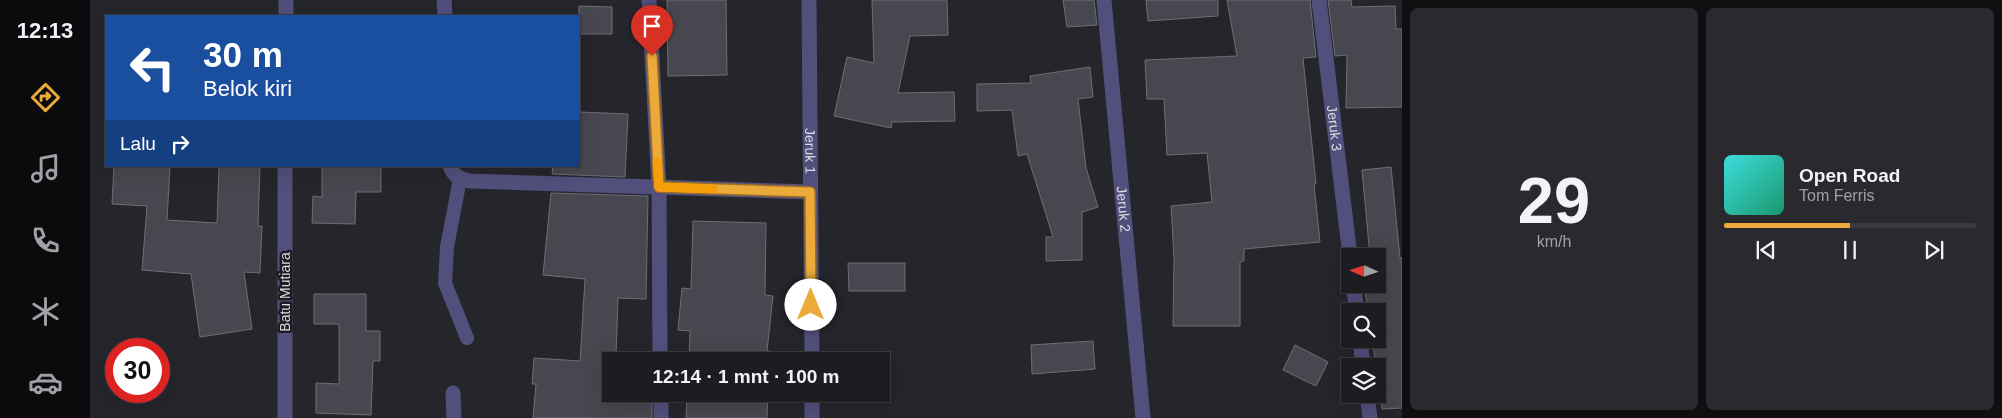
<!DOCTYPE html>
<html lang="id">
<head>
<meta charset="utf-8">
<style>
  body { margin:0; font-family:Helvetica,sans-serif; background:#29292e; color:#f1f3f6; height:100vh; display:flex; flex-direction:column; font-size:19px; white-space:nowrap }
  * { box-sizing:border-box; margin:0 }
  p { font-size:16px; color:#a0a1a5 }
  .icon { flex:none; width:28px; height:28px; fill:none; stroke:currentColor; stroke-width:2; stroke-linecap:round; stroke-linejoin:round }
  .map { position:relative; flex:1; overflow:hidden }
  .panel { display:flex; flex-direction:column; gap:8px; padding:8px; background:#0f0f12; width:600px }
  .panel>* { flex:none }
  .top-card { position:absolute; left:15px; top:15px; width:475px; height:152px; border-radius:0px; box-shadow:0 5px 20px #0002,0 0 0 1px #3a3a3f; background:#1a4fa0; color:#fff; overflow:hidden }
  .needle { width:32px; rotate:273deg }
  .buttons { position:absolute; left:1251px; top:248px; display:grid; gap:10px }
  .buttons a { display:grid; place-items:center; width:45px; height:45px; border-radius:0px; background:#1c1c21; box-shadow:0 5px 20px #0002,0 0 0 1px #3a3a3f; font-size:25px }
  .speed { position:absolute; left:15px; top:338px; display:flex; gap:10px; font-size:25px; font-weight:700; text-align:center }
  .speed>* { display:grid; place-content:center; width:65px; height:65px; border-radius:50%; background:#1c1c21; box-shadow:0 5px 20px #0002,0 0 0 1px #3a3a3f; line-height:1 }
  .speed .limit { border:8px solid #d22; background:#fff; color:#111 }
  .pin { position:absolute; display:grid; place-items:center; width:42px; height:42px; color:#fff; margin:-51px -21px; border-radius:50% 50% 50% 0; rotate:-45deg; box-shadow:0 0 5px #0007 }
  .pin .icon { rotate:45deg }
  .me { position:absolute; width:55px; margin:-28px; rotate:0deg; stroke-linejoin:round; filter:drop-shadow(0 0 4px #0008) }
  .turn { display:flex; align-items:center; gap:18px; height:105px; padding:0 15px; font-size:22px }
  .turn .icon { width:65px; height:65px; stroke-width:2.5 }
  .turn b { display:block; font-size:35px; line-height:42px }
  .then { display:flex; align-items:center; height:48px; padding:0 15px; background:#0003; gap:10px; font-size:19px }
  .panel .card { flex:1; display:flex; flex-direction:column; justify-content:center; gap:8px; min-width:0; padding:0 18px; border-radius:8px; background:#29292e }
  .panel .dial { align-items:center; gap:0 }
  .dial b { font-size:65px; line-height:1 }
  .song { display:flex; align-items:center; gap:15px }
  .cover { width:60px; height:60px; border-radius:8px; background:linear-gradient(135deg,hsl(180 70% 55%),hsl(160 70% 35%)) }
  .played { height:5px; border-radius:2px; background:linear-gradient(90deg,#ebaa39 50%,#3a3a3f 50%) }
  .keys { display:flex; justify-content:space-around; direction:ltr }
  .panel .tiles { flex:1; display:grid; gap:8px; grid-template-columns:repeat(2,1fr) }
  .trip { position:absolute; left:512px; top:352px; width:288px; height:50px; border-radius:0px; background:#1c1c21; box-shadow:0 5px 20px #0002,0 0 0 1px #3a3a3f; font-weight:600; line-height:50px; text-align:center }
  main { display:flex; flex:1; min-height:0 }
  .tab-bar { display:flex; flex-direction:column; width:90px; justify-content:space-around; align-items:center; background:#0b0b0d; color:#a0a1a5 }
  .tab-bar .icon { width:35px; height:35px }
  .tab-bar .selected { color:#ebaa39 }
  .tab-bar b { font-size:22px; color:#f1f3f6 }
  .map>svg:first-child { display:block }
  .building { fill:#47474f; stroke:#6e6e77 }
  .lines { fill:none; stroke-linecap:round; stroke-linejoin:round }
  .service { stroke:#524f7c; stroke-width:14 }
  .minor { stroke:#524f7c; stroke-width:15 }
  .route-casing { stroke:#996e25; stroke-width:12 }
  .route { stroke:#ebaa39; stroke-width:9 }
  .slow { stroke:#f59e0b; stroke-width:9 }
  .labels { text-anchor:middle; stroke-width:5; stroke-linejoin:round; paint-order:stroke }
  .street-label { font-size:14px; fill:#dddde1; stroke:#1c1c23 }
</style>
</head>
<body>
<main>
<nav class="tab-bar">
<b>12:13</b>
<svg class="icon selected" aria-label="directions" viewBox="0 0 24 24"><path d="M12 3l9 9-9 9-9-9zM9 14v-3h6M13 9l2 2-2 2"/></svg>
<svg class="icon" aria-label="music" viewBox="0 0 24 24"><path d="M9 18V5l10-2v13"/><circle cx="6" cy="18" r="3"/><circle cx="16" cy="16" r="3"/></svg>
<svg class="icon" aria-label="phone" viewBox="0 0 24 24"><path d="M5 4h4l2 5-3 2q2 4 5 5l2-3 5 2v4C11 20 4 13 5 4z"/></svg>
<svg class="icon" aria-label="climate" viewBox="0 0 24 24"><path d="M12 3v18M4 7l16 10M4 17L20 7"/></svg>
<svg class="icon" aria-label="car" viewBox="0 0 24 24"><path d="M5 17H2v-5l4-1 3-4h7l3 4 3 1v5h-3M9 17h6M6 11h13"/><circle cx="7" cy="17" r="2"/><circle cx="17" cy="17" r="2"/></svg>
</nav>
<div class="map">
<svg width="1312" height="418" viewBox="0 0 1312 418">
  <rect width="100%" height="100%" fill="#25252c"/>
  <path class="building" d="M577 0H636L637 75 578 76Z
    M782 0H857L858 35 820 36 808 93 864 92 865 121 802 122 801 128 744 116 757 57 784 63Z
    M973 0H1004L1007 25 977 27Z
    M1056 0H1128V16L1058 21Z
    M1137 0H1220L1226 57 1213 58 1226 184H1224L1230 242 1154 249V261L1150 262V326H1083L1084 258 1081 206 1122 202 1117 153 1077 155 1074 99H1057L1055 60 1147 56Z
    M1238 0H1261L1262 7 1305 6 1306 29H1312V107L1256 108 1257 55 1245 56Z
    M489 6 522 7V34H489Z
    M1000 67 1003 97 988 99 996 168 1008 207 992 212V260L956 261V237H963L937 154 928 156 922 110 887 111V84L941 83 940 76Z
    M489 112 538 114 535 177 462 174 463 166H489Z
    M24 166H80L77 220 127 223 129 166H170L168 226H172L170 273 154 272 162 329 110 337 101 274 52 270 57 206 22 204Z
    M232 166H291V192H266L265 224 222 223 223 196 232 197Z
    M1301 167 1310 258H1312V408L1292 409 1287 358H1285L1282 339H1288V311H1278L1274 284H1288V256H1280L1272 170Z
    M461 193 558 196 556 299 528 298 526 355H521V399L562 402V418H443L446 384H442L444 358 490 361 495 279 453 275Z
    M603 221 676 223 675 295 683 296 677 351H680L679 361H599L600 331 588 330 592 288 601 289Z
    M758 263H815V291H759Z
    M224 294H276V331H290V361H283L281 415 226 413V383L249 384V324H224Z
    M1003 341 1005 369 942 374 941 345Z
    M1205 345 1238 362 1226 386 1193 370Z
    M597 394H678L677 418H596Z"/>
  <g class="lines">
    <path class="service" d="M370 179 357 247 355 283 377 338"/>
    <g class="minor">
      <path d="M354 0 355 16"/>
      <path d="M559 0 569 187 570 361"/>
      <path id="s1" d="M719 0 722 361"/>
      <path id="s2" d="M1014 0 1053 418"/>
      <path id="s3" d="M1229 0 1260 256"/>
      <path d="M196 16V0"/>
      <path d="M360 166C364 177 370 179 380 181L720 192"/>
      <path d="M1263 284 1267 311"/>
      <path d="M1270 339 1273 366"/>
      <path d="M363 393 364 418"/>
      <path d="M571 394V418"/>
      <path d="M722 394V418"/>
      <path d="M1277 394 1280 418"/>
      <path d="M195 418V166"/>
    </g>
  </g>
  <g class="lines">
    <g class="route-casing">
      <path id="route" d="M562 56 569 187 720 192 721 305"/>
    </g>
    <use href="#route" class="route"/>
    <path class="slow" d="M567 162 569 187 623 189"/>
  </g>
  <g class="labels">
    <g class="street-label">
      <text dy="5" stroke="none"><textPath href="#s3" startOffset="129">Jeruk 3</textPath></text>
      <text dy="5" stroke="none"><textPath href="#s1" startOffset="151">Jeruk 1</textPath></text>
      <text dy="5" stroke="none"><textPath href="#s2" startOffset="210">Jeruk 2</textPath></text>
      <text transform="translate(195 292) rotate(-90)" y="5">Batu Mutiara</text>
    </g>
  </g>
</svg>
<div class="buttons">
<a><svg class="needle" viewBox="-14 -14 28 28"><path d="M0-13l5 13h-10z" fill="#e53935"/><path d="M0 13l5-13h-10z" fill="#a0a1a5"/></svg></a>
<a><svg class="icon" aria-label="search" viewBox="0 0 24 24"><circle cx="10" cy="10" r="6"/><path d="M15 15l6 6"/></svg></a>
<a><svg class="icon" aria-label="layers" viewBox="0 0 24 24"><path d="M12 4l9 5-9 5-9-5zM3 14l9 5 9-5"/></svg></a>
</div>
<div class="speed"><div class="limit">30</div></div>
<div class="pin" style="left:562px;top:56px;background:#d93025"><svg class="icon" aria-label="arrive" viewBox="0 0 24 24"><path d="M6 21V4h12l-3 4 3 4H6"/></svg></div>
<svg class="me" style="left:721px;top:305px" viewBox="-20 -20 40 40"><circle r="19" fill="#fff"/><path d="M0-13L10 11 0 6-10 11z" fill="#ebaa39"/></svg>
<div class="trip">12:14 · 1 mnt · 100 m</div>
<div class="top-card">
<div class="turn"><svg class="icon" aria-label="left" viewBox="0 0 24 24"><path d="M17 20v-9H6M10 6l-5 5 5 5"/></svg><div><b>30 m</b>Belok kiri</div></div>
<div class="then">Lalu<svg class="icon" aria-label="right" viewBox="0 0 24 24"><path d="M7 20v-9h11M14 6l5 5-5 5"/></svg></div>
</div>
</div>
<section class="panel">
<div class="tiles">
<div class="card dial"><b>29</b><p>km/h</p></div>
<div class="card">
<div class="song"><i class="cover"></i><div><b>Open Road</b><p>Tom Ferris</p></div></div>
<div class="played"></div>
<div class="keys"><svg class="icon" aria-label="previous" viewBox="0 0 24 24"><path d="M18 5L8 12l10 7zM5 5v14"/></svg><svg class="icon" aria-label="pause" viewBox="0 0 24 24"><path d="M8 5v14M16 5v14"/></svg><svg class="icon" aria-label="next" viewBox="0 0 24 24"><path d="M6 5l10 7-10 7zM19 5v14"/></svg></div>
</div>
</div>
</section>
</main>
</body>
</html>
